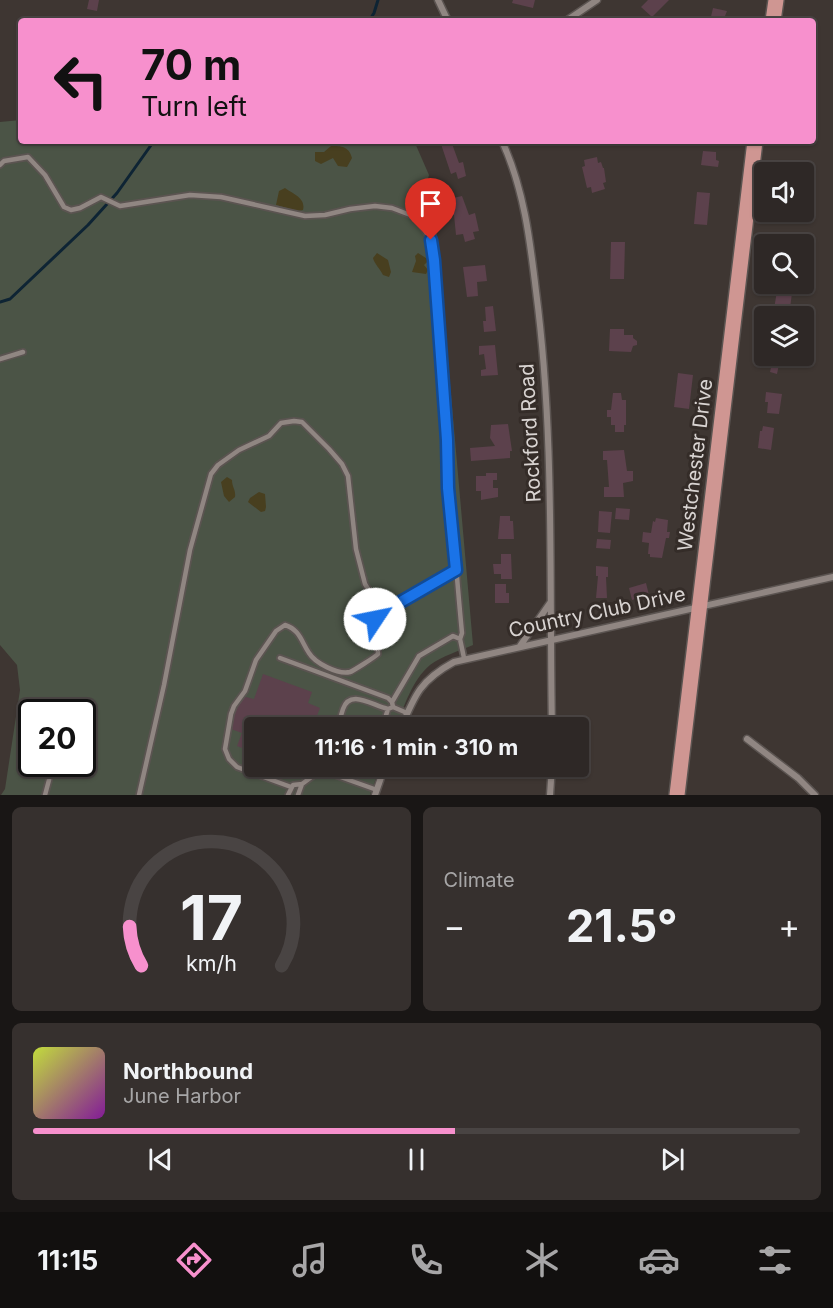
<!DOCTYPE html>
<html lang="en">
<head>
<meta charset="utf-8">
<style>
  body { margin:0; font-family:Inter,sans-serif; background:#36302e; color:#f1f3f6; height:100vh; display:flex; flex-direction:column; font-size:22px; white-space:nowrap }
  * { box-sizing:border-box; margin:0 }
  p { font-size:20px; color:#a7a6a7 }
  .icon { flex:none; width:33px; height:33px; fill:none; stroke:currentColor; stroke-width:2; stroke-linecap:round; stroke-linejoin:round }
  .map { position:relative; height:795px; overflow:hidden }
  .sheet { display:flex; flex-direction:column; gap:12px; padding:12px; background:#191615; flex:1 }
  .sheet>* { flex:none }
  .guide { position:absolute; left:18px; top:18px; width:798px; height:126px; border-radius:6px; box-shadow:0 2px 4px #0004,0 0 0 2px #494443; background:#f790cd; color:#111; overflow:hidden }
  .fabs { position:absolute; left:754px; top:162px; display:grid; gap:12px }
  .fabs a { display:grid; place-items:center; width:60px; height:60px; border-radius:6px; background:#2e2826; box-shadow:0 2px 4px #0004,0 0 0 2px #494443; font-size:30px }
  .speed { position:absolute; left:18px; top:699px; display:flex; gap:12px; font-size:30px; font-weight:700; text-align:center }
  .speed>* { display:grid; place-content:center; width:78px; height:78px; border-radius:50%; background:#2e2826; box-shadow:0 2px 4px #0004,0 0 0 2px #494443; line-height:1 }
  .speed .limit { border:3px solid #111; border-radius:9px; background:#fff; color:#111 }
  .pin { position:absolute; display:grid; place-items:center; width:51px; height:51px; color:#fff; margin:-62px -26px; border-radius:50% 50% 50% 0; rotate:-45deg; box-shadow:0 0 6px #0007 }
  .pin .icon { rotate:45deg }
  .me { position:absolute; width:66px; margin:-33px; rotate:56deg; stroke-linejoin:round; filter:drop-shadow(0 0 4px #0008) }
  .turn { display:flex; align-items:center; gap:21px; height:126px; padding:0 24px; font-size:27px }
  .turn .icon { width:78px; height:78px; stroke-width:2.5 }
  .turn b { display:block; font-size:42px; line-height:51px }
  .big { font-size:45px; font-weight:700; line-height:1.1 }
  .sheet .card { flex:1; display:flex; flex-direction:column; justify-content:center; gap:9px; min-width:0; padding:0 21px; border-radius:9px; background:#36302e }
  .sheet .dial { align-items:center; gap:0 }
  .dial svg { height:156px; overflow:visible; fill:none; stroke:#494443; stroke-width:7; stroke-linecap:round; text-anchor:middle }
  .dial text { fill:#f1f3f6; stroke:none }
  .song { display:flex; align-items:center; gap:18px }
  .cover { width:72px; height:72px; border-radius:9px; background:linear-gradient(135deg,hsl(70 70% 55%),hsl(290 70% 35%)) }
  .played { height:6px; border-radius:3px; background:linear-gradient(90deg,#f790cd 55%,#494443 55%) }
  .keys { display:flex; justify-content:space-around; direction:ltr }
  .heat { display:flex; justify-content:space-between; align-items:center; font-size:33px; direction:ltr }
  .sheet .tiles { flex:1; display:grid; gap:12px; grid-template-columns:1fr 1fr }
  .card:last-child { grid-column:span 2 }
  .trip { position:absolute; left:244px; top:717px; width:345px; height:60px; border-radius:6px; background:#2e2826; box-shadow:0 2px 4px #0004,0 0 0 2px #494443; font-weight:700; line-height:60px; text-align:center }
  .tab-bar { display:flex; height:96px; justify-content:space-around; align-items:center; background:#12100f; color:#a7a6a7 }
  .tab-bar .icon { width:42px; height:42px }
  .tab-bar .selected { color:#f790cd }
  .tab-bar b { font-size:27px; color:#f1f3f6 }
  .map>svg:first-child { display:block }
  .green { fill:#4b5446; fill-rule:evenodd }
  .sand { fill:#483f1f }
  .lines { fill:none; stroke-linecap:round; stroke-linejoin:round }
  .stream { stroke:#0e2434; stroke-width:3 }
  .building { fill:#5c414c }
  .lane-casing { stroke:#5b5451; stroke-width:8 }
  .street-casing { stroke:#5b5451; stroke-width:9 }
  .primary-casing { stroke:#5b5451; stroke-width:18 }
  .lane { stroke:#908682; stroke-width:4.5 }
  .street { stroke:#908682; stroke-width:6 }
  .primary { stroke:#cf9692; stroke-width:15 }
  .route-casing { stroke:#114b97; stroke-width:15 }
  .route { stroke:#1a73e8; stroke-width:10 }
  .labels { text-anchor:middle; stroke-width:6; stroke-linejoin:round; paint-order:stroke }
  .street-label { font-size:20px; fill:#d9d4d2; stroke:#342c28 }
</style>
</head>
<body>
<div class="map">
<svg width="833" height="795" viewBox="0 0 833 795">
  <rect width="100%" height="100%" fill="#3e3632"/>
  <path class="green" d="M21 120V141H413L415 143 429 175 422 202 437 235 473 645C459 651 442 656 430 665 412 680 404 707 396 727L255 728V766L380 767 370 795H1L5 789 20 690 17 665 0 645V122ZM32 712H82V764H32Z"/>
  <path class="sand" d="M331 146C341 146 349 146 352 158L347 167 338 166 333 158 321 164 315 161V152H324Z
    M285 188C293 194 306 198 303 210L298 211 276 205 279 191Z
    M377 253 388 260 391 272 389 277 383 275C380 269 374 263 373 258Z
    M418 253 429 260 424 265 428 270 426 274 412 272 416 261 415 256Z
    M227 477 232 480C232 487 236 490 235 497L229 502 224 496 221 482Z
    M259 492 265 494 266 507 265 511 261 512 248 502 250 498Z"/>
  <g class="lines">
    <path class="stream" d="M369 21 374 13 378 0
      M0 302 10 299 88 225 117 193 154 141"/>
  </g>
  <path class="building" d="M89 0H99L97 11 87 9Z
    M513 0H535L533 8 512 3Z
    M648 0H669L652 17 641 7Z
    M713 8 727 11 723 21H710Z
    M440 141H451L459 163 463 162 466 176 458 179 456 172 451 174Z
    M703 151 716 152V160L719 161 718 167 701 165Z
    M597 157 598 163 601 162 603 168H604L606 182 603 183 605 189 592 193 591 187 587 188 582 167 585 166 584 160Z
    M697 192 710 193 707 225 694 224Z
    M462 196 469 215 475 213 479 231 473 232 475 239 465 242 463 234 456 235 454 215 446 217 444 200Z
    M611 242H625L624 279H610Z
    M485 265 487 281 477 282 478 296 467 297 463 267Z
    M777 291 792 293 789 316 773 315Z
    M493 306 496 331 484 332 483 321H486L485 307Z
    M610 329H624V335H633V338L637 341V345L633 346 631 352 609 351Z
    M495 345 498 375 481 376V370L486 369 484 354 479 355V346Z
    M770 356 785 358 783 364H779L777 374 770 372 772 363 768 362Z
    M678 373 693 375 689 409 674 407Z
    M766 392 782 394 779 414 767 413 768 402H765Z
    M613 393H621L622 400H626V425H624V432H615V425H611V417H607V410H611Z
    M508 424 512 451H510V458L471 461 470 448 495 446 490 438 491 425Z
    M763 426 774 428 771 450 758 448 760 431H762Z
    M624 450 627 471H633V481L623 483 624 497H604V487H609L607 460H603V451Z
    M486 473H497V480H493V488H498V497L481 500V491H476V476H486Z
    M616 508 630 509 629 520 615 519Z
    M599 511 612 512 610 533 598 532Z
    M500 516H510V521H513L514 539H498Z
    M656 518 668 520 667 532H670L669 538H666L662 558 650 557V554H648L649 543 642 542 643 532 651 533 653 521 655 522Z
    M597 539 611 540 610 549 596 548Z
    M501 554H511L512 579H501V574H494L493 564H501Z
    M596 566 608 567V577H606L607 598H596L598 576H596Z
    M646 583 649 595 632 600 629 588Z
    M495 584H506V593H509V603H495Z
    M263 674 312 692 308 703 320 708 314 723 327 728H255V753L237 746 242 733 231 729 234 710 241 700 246 697 254 699Z"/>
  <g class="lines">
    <g class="lane-casing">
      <path id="lane" d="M0 165 4 161 28 157 45 175 64 207 71 210 80 208 101 197 120 206 190 195 221 197 305 216 325 215 350 209 375 206 392 208 413 216 424 229 431 240 434 260C443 384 450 509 462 633L460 639
        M0 359 23 352
        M376 614 385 611 456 570
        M280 658 388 698 392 702
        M407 713 393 707 392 702 419 656 453 636 460 639 464 658
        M339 721 357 728
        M332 728 339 721
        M339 728C339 721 341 715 343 709 350 688 373 706 388 709L393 707
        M382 728 388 709
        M45 795 49 780 50 764
        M139 795 164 685 190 550 211 474 218 465 239 450 269 436 281 423 294 421 302 422 329 449 342 464 348 476 356 549 365 584 376 602 378 654C375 657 353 671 350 672 338 675 315 663 309 653 301 641 300 630 285 625L276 631 256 660 245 691 234 706 231 714 225 749 229 759 237 767 291 787
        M288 795 293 785 302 784
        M298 795 302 784 321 770 377 790"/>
    </g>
    <g class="street-casing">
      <path id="street" d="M438 0 448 21
        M566 21 597 0
        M502 141C524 189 530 240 536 291 555 436 549 582 552 728
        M520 646 550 603
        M401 728C415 694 421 680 454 662L833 577
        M747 739 798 778 815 795
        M375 795 385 766
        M550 795 552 766"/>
    </g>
    <g class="primary-casing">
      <path id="primary" d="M773 21 776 0
        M677 795 755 141"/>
    </g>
    <use href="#lane" class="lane"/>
    <use href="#street" class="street"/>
    <use href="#primary" class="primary"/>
  </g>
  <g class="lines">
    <g class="route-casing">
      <path id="route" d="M375 619 376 614 385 611 456 570 448 488 447 440 434 260 431 240"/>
    </g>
    <use href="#route" class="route"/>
  </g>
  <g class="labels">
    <g class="street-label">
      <text transform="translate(530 433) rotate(-93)" y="7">Rockford Road</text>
      <text transform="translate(695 465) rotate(-83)" y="7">Westchester Drive</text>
      <text transform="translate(597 612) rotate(-12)" y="7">Country Club Drive</text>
    </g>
  </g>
</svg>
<div class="fabs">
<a><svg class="icon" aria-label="sound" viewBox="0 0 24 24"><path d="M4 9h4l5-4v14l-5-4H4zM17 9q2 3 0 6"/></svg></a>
<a><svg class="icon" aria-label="search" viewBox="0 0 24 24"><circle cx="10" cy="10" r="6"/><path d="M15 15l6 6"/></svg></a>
<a><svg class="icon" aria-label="layers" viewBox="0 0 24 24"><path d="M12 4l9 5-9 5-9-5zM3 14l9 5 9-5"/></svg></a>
</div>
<div class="speed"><div class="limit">20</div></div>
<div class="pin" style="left:431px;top:240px;background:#d93025"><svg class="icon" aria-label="arrive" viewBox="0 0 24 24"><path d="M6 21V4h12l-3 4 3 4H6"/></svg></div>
<svg class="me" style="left:375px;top:619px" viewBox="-20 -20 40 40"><circle r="19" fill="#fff"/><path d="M0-13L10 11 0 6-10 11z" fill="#1a73e8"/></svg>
<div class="trip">11:16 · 1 min · 310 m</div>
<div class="guide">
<div class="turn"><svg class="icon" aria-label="left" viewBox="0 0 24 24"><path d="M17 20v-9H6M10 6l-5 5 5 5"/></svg><div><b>70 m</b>Turn left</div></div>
</div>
</div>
<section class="sheet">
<div class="tiles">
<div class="card dial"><svg viewBox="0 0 100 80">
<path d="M14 69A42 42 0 1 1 86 69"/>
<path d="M14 69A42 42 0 0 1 8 49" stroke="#f790cd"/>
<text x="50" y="56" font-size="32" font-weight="700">17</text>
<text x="50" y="72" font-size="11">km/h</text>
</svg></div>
<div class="card"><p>Climate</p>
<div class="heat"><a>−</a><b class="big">21.5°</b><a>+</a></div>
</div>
<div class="card">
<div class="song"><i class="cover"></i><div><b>Northbound</b><p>June Harbor</p></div></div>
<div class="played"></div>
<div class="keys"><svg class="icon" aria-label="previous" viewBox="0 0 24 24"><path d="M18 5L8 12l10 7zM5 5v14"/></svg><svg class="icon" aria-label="pause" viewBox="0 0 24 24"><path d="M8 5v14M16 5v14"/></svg><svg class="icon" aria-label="next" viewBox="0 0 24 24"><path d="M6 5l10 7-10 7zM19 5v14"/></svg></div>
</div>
</div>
</section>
<nav class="tab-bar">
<b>11:15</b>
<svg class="icon selected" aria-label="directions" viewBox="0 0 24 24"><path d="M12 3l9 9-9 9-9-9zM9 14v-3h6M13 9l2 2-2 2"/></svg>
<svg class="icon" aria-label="music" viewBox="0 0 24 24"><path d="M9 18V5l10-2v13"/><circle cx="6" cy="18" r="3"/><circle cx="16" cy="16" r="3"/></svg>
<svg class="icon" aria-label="phone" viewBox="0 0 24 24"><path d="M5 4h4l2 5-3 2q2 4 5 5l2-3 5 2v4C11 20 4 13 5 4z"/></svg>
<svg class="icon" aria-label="climate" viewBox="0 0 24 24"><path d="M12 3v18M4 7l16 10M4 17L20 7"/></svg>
<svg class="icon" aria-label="car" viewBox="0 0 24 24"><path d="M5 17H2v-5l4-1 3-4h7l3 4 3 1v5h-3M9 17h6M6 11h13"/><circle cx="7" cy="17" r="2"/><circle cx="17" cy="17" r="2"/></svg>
<svg class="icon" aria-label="filters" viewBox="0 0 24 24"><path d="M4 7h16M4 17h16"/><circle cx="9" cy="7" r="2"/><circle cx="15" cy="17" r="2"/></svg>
</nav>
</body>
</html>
